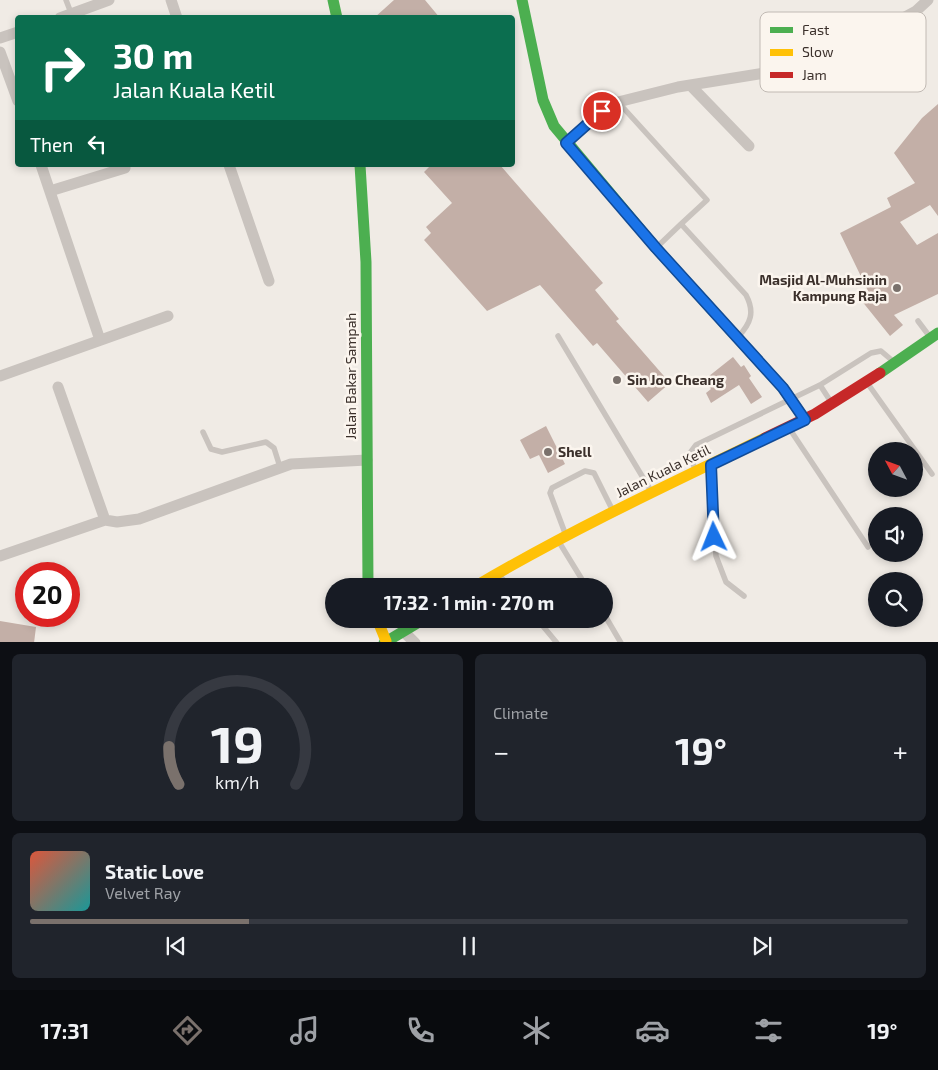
<!DOCTYPE html>
<html lang="en">
<head>
<meta charset="utf-8">
<style>
  body { margin:0; font-family:"Exo 2",sans-serif; background:#20242c; color:#f1f3f6; height:100vh; display:flex; flex-direction:column; font-size:19px; white-space:nowrap }
  * { box-sizing:border-box; margin:0 }
  p { font-size:16px; color:#9ea1a6 }
  .icon { flex:none; width:28px; height:28px; fill:none; stroke:currentColor; stroke-width:2; stroke-linecap:round; stroke-linejoin:round }
  .map { position:relative; height:642px; overflow:hidden }
  .panel { display:flex; flex-direction:column; gap:12px; padding:12px; background:#0d0f14; flex:1 }
  .panel>* { flex:none }
  .hud { position:absolute; left:15px; top:15px; width:500px; height:152px; border-radius:5px; box-shadow:0 2px 8px #0003; background:#0b6e4f; color:#fff; overflow:hidden }
  .needle { width:32px; rotate:311deg }
  .tools { position:absolute; left:868px; top:442px; display:grid; gap:10px }
  .tools a { display:grid; place-items:center; width:55px; height:55px; border-radius:50%; background:#171b24; box-shadow:0 2px 8px #0003; font-size:25px }
  .speed { position:absolute; left:15px; top:562px; display:flex; gap:10px; font-size:25px; font-weight:700; text-align:center }
  .speed>* { display:grid; place-content:center; width:65px; height:65px; border-radius:50%; background:#171b24; box-shadow:0 2px 8px #0003; line-height:1 }
  .speed .limit { border:8px solid #d22; background:#fff; color:#111 }
  .pin { position:absolute; display:grid; place-items:center; width:42px; height:42px; color:#fff; margin:-21px; border:2px solid #fff; border-radius:50%; box-shadow:0 1px 5px #0007 }
  .me { position:absolute; width:55px; margin:-28px; rotate:358deg; stroke-linejoin:round; filter:drop-shadow(0 0 4px #0008) }
  .turn { display:flex; align-items:center; gap:18px; height:105px; padding:0 15px; font-size:22px }
  .turn .icon { width:65px; height:65px; stroke-width:2.5 }
  .turn b { display:block; font-size:35px; line-height:42px }
  .then { display:flex; align-items:center; height:48px; padding:0 15px; background:#0003; gap:10px; font-size:19px }
  .big { font-size:38px; font-weight:700; line-height:1.1 }
  .panel .widget { flex:1; display:flex; flex-direction:column; justify-content:center; gap:8px; min-width:0; padding:0 18px; border-radius:8px; background:#20242c }
  .panel .dial { align-items:center; gap:0 }
  .dial svg { height:130px; overflow:visible; fill:none; stroke:#363941; stroke-width:7; stroke-linecap:round; text-anchor:middle }
  .dial text { fill:#f1f3f6; stroke:none }
  .song { display:flex; align-items:center; gap:15px }
  .cover { width:60px; height:60px; border-radius:8px; background:linear-gradient(135deg,hsl(10 70% 55%),hsl(180 70% 35%)) }
  .played { height:5px; border-radius:2px; background:linear-gradient(90deg,#7a716c 25%,#363941 25%) }
  .keys { display:flex; justify-content:space-around; direction:ltr }
  .heat { display:flex; justify-content:space-between; align-items:center; font-size:28px; direction:ltr }
  .panel .tiles { flex:1; display:grid; gap:12px; grid-template-columns:1fr 1fr }
  .widget:last-child { grid-column:span 2 }
  .trip { position:absolute; left:325px; top:578px; width:288px; height:50px; border-radius:25px; background:#171b24; box-shadow:0 2px 8px #0003; font-weight:700; line-height:50px; text-align:center }
  .tabs { display:flex; height:80px; justify-content:space-around; align-items:center; background:#090b0e; color:#9ea1a6 }
  .tabs .icon { width:35px; height:35px }
  .tabs .on { color:#7a716c }
  .tabs b { font-size:22px; color:#f1f3f6 }
  .map>svg:first-child { display:block }
  .building { fill:#c3afa7 }
  .lines { fill:none; stroke-linecap:round; stroke-linejoin:round }
  .lane { stroke:#c9c3be; stroke-width:5.5 }
  .street { stroke:#c9c3be; stroke-width:11 }
  .fast { stroke:#4caf50; stroke-width:11 }
  .slow { stroke:#ffc107; stroke-width:11 }
  .jam { stroke:#c62828; stroke-width:11 }
  .route-casing { stroke:#114b97; stroke-width:12 }
  .route { stroke:#1a73e8; stroke-width:9 }
  .poi-dot { fill:#7a716c; stroke:#fbf5ee; stroke-width:2 }
  .labels { text-anchor:middle; stroke-width:5; stroke-linejoin:round; paint-order:stroke }
  .poi-label { font-size:14px; font-weight:bold; fill:#3b302b; stroke:#fbf5ee; text-anchor:start }
  .street-label { font-size:14px; fill:#3b302b; stroke:#fbf5ee }
  .key { fill:#fbf5ee; stroke:#c1bab4; stroke-width:1 }
  .key-label { font-size:14px; fill:#3b302b }
</style>
</head>
<body>
<div class="map">
<svg width="938" height="643" viewBox="0 0 938 643">
  <rect width="100%" height="100%" fill="#f0ebe5"/>
  <path class="building" d="M394 0H425L440 18H374Z
    M938 104V216L930 205 900 222 917 245 938 233V294L894 315 903 325 890 336 861 300 869 293 840 233 891 207 887 198 915 183 894 153 922 118Z
    M431 165H500L603 283 595 290 619 319 616 321 670 383 648 402 597 343 593 346 540 285 487 311 424 240 431 233 426 227 452 203 424 172Z
    M733 357 741 367 744 365 751 376 749 378 762 397 751 404 739 385 711 403 706 393 711 389 704 380Z
    M546 426 565 464 548 473 539 455 530 459 520 440Z
    M0 621 36 627 34 643H0Z"/>
  <g class="lines">
    <path class="lane" d="M66 0 71 13
      M618 102 707 200 681 224
      M658 246 681 224 746 295C755 312 751 323 738 337
      M918 321 930 337
      M558 336 651 491
      M868 384 932 474
      M820 385 831 402
      M789 428 868 547
      M203 432 211 449 222 452 266 442 274 448 280 467
      M711 467 716 556 726 582 744 596
      M695 470 690 453 696 445 820 385 871 353 881 351 894 362
      M565 533 550 493 552 488 585 471 594 473 612 509
      M559 542 586 586
      M499 575 509 586
      M604 614 621 643
      M537 619 557 643"/>
    <path class="street" d="M171 0 177 18
      M60 18 109 0
      M0 38 18 32
      M0 52 18 101
      M691 86 749 146
      M566 143 602 111 618 102 678 87 802 67 851 46 916 11 928 0
      M41 165 100 340
      M229 165 269 281
      M50 191 125 168
      M0 376 168 316
      M58 387 105 520 117 522 139 519 291 464 367 460
      M0 556 105 520
      M404 632 415 643"/>
    <path class="fast" d="M333 0 337 18
      M522 0 543 100 554 126 656 248 783 388 805 420
      M360 165 366 262 368 586
      M880 373 938 333
      M384 643 424 619"/>
    <path class="slow" d="M476 586C569 531 667 485 765 438
      M377 619 386 641"/>
    <path class="jam" d="M765 438 815 414 880 373"/>
  </g>
  <g class="lines">
    <g class="route-casing">
      <path id="route" d="M602 111 566 143 656 248 783 388 805 420 711 465 714 537"/>
    </g>
    <use href="#route" class="route"/>
  </g>
  <g class="poi-dot">
    <circle cx="897" cy="288" r="5"/>
    <circle cx="617" cy="380" r="5"/>
    <circle cx="548" cy="452" r="5"/>
  </g>
  <g class="labels">
    <g class="poi-label">
      <text x="887" y="285" text-anchor="end">Masjid Al-Muhsinin<tspan x="887" dy="16">Kampung Raja</tspan></text>
      <text x="627" y="385">Sin Joo Cheang</text>
      <text x="558" y="457">Shell</text>
    </g>
    <g class="street-label">
      <text transform="translate(351 376) rotate(-90)" y="5">Jalan Bakar Sampah</text>
      <text transform="translate(663 471) rotate(-26)" y="5">Jalan Kuala Ketil</text>
    </g>
  </g>
  <rect x="760" y="12" width="166" height="80" rx="8" class="key"/>
  <rect x="770" y="27" width="23" height="6" fill="#4caf50"/>
  <rect x="770" y="49" width="23" height="7" fill="#ffc107"/>
  <rect x="770" y="72" width="23" height="6" fill="#c62828"/>
  <g class="key-label">
    <text x="802" y="35">Fast</text>
    <text x="802" y="57">Slow</text>
    <text x="802" y="80">Jam</text>
  </g>
</svg>
<div class="tools">
<a><svg class="needle" viewBox="-14 -14 28 28"><path d="M0-13l5 13h-10z" fill="#e53935"/><path d="M0 13l5-13h-10z" fill="#9ea1a6"/></svg></a>
<a><svg class="icon" aria-label="sound" viewBox="0 0 24 24"><path d="M4 9h4l5-4v14l-5-4H4zM17 9q2 3 0 6"/></svg></a>
<a><svg class="icon" aria-label="search" viewBox="0 0 24 24"><circle cx="10" cy="10" r="6"/><path d="M15 15l6 6"/></svg></a>
</div>
<div class="speed"><div class="limit">20</div></div>
<div class="pin" style="left:602px;top:111px;background:#d93025"><svg class="icon" aria-label="arrive" viewBox="0 0 24 24"><path d="M6 21V4h12l-3 4 3 4H6"/></svg></div>
<svg class="me" style="left:714px;top:537px" viewBox="-20 -20 40 40"><path d="M0-17L14 15 0 8-14 15z" fill="#1a73e8" stroke="#fff" stroke-width="4"/></svg>
<div class="trip">17:32 · 1 min · 270 m</div>
<div class="hud">
<div class="turn"><svg class="icon" aria-label="right" viewBox="0 0 24 24"><path d="M7 20v-9h11M14 6l5 5-5 5"/></svg><div><b>30 m</b>Jalan Kuala Ketil</div></div>
<div class="then">Then<svg class="icon" aria-label="left" viewBox="0 0 24 24"><path d="M17 20v-9H6M10 6l-5 5 5 5"/></svg></div>
</div>
</div>
<section class="panel">
<div class="tiles">
<div class="widget dial"><svg viewBox="0 0 100 80">
<path d="M14 69A42 42 0 1 1 86 69"/>
<path d="M14 69A42 42 0 0 1 8 46" stroke="#7a716c"/>
<text x="50" y="56" font-size="32" font-weight="700">19</text>
<text x="50" y="72" font-size="11">km/h</text>
</svg></div>
<div class="widget"><p>Climate</p>
<div class="heat"><a>−</a><b class="big">19°</b><a>+</a></div>
</div>
<div class="widget">
<div class="song"><i class="cover"></i><div><b>Static Love</b><p>Velvet Ray</p></div></div>
<div class="played"></div>
<div class="keys"><svg class="icon" aria-label="previous" viewBox="0 0 24 24"><path d="M18 5L8 12l10 7zM5 5v14"/></svg><svg class="icon" aria-label="pause" viewBox="0 0 24 24"><path d="M8 5v14M16 5v14"/></svg><svg class="icon" aria-label="next" viewBox="0 0 24 24"><path d="M6 5l10 7-10 7zM19 5v14"/></svg></div>
</div>
</div>
</section>
<nav class="tabs">
<b>17:31</b>
<svg class="icon on" aria-label="directions" viewBox="0 0 24 24"><path d="M12 3l9 9-9 9-9-9zM9 14v-3h6M13 9l2 2-2 2"/></svg>
<svg class="icon" aria-label="music" viewBox="0 0 24 24"><path d="M9 18V5l10-2v13"/><circle cx="6" cy="18" r="3"/><circle cx="16" cy="16" r="3"/></svg>
<svg class="icon" aria-label="phone" viewBox="0 0 24 24"><path d="M5 4h4l2 5-3 2q2 4 5 5l2-3 5 2v4C11 20 4 13 5 4z"/></svg>
<svg class="icon" aria-label="climate" viewBox="0 0 24 24"><path d="M12 3v18M4 7l16 10M4 17L20 7"/></svg>
<svg class="icon" aria-label="car" viewBox="0 0 24 24"><path d="M5 17H2v-5l4-1 3-4h7l3 4 3 1v5h-3M9 17h6M6 11h13"/><circle cx="7" cy="17" r="2"/><circle cx="17" cy="17" r="2"/></svg>
<svg class="icon" aria-label="filters" viewBox="0 0 24 24"><path d="M4 7h16M4 17h16"/><circle cx="9" cy="7" r="2"/><circle cx="15" cy="17" r="2"/></svg>
<b>19°</b>
</nav>
</body>
</html>
